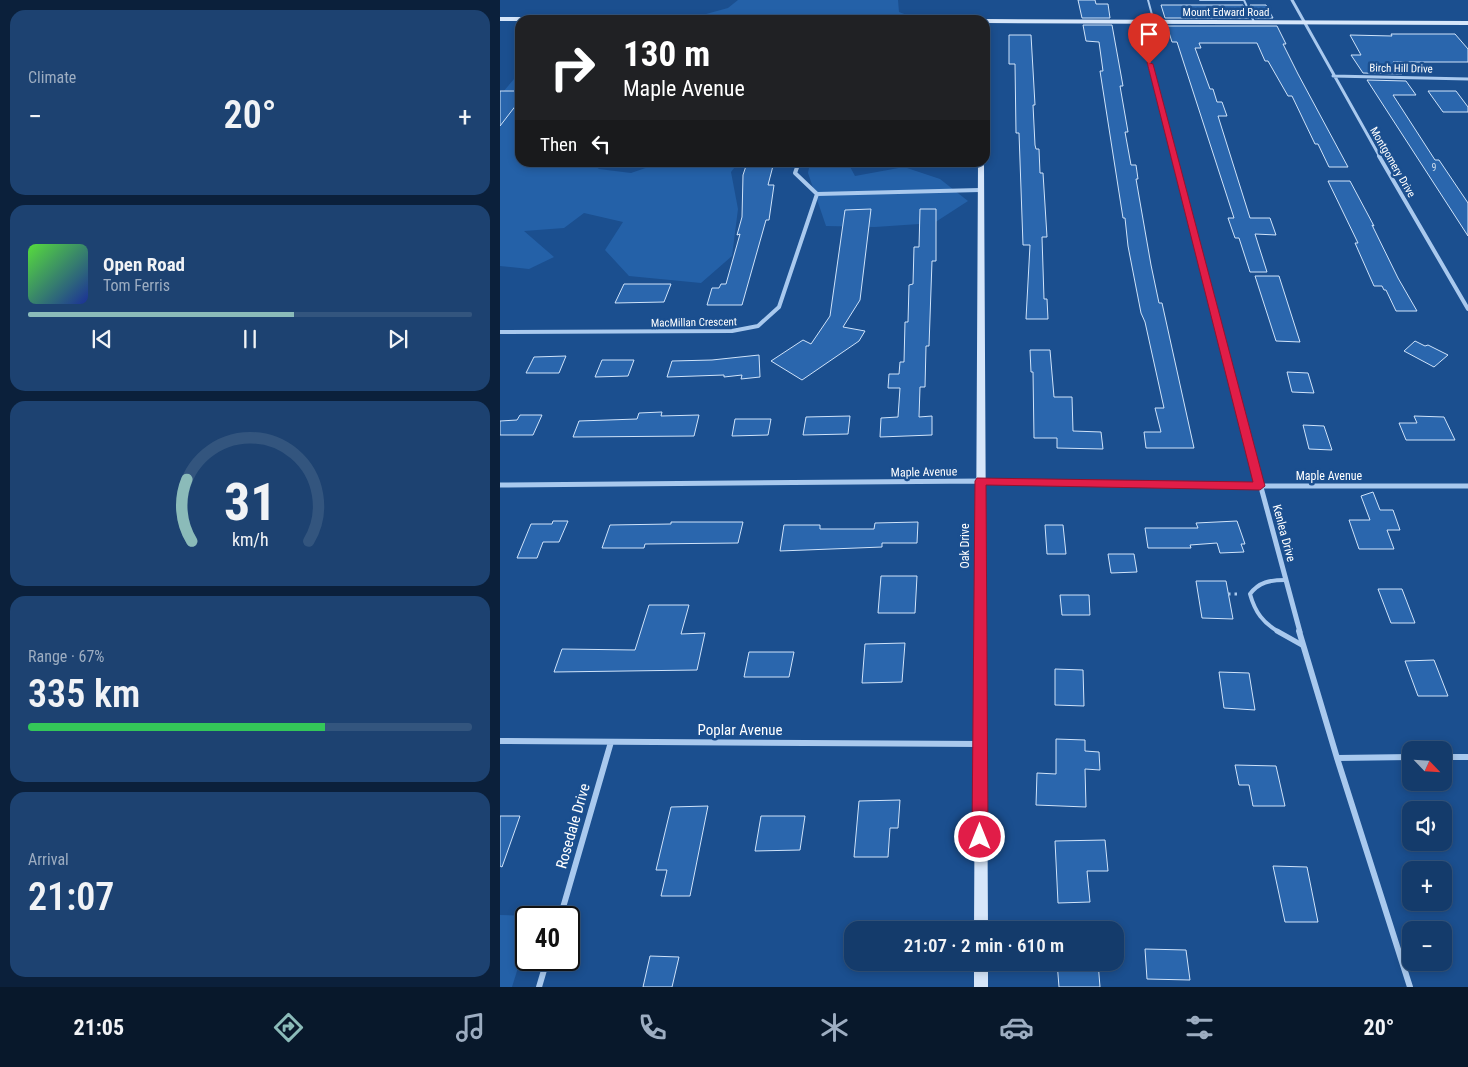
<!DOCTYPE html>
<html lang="en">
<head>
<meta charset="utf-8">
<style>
  body { margin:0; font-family:"Roboto Condensed",sans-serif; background:#1d4271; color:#f1f3f6; height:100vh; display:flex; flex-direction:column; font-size:19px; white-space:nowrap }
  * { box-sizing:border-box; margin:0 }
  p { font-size:16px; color:#9dadc1 }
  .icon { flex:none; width:28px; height:28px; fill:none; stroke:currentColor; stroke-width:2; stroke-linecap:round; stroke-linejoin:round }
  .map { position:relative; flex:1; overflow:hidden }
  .details { display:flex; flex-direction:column; gap:10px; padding:10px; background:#0b203b; width:500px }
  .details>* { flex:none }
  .guide { position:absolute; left:15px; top:15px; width:475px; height:152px; border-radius:15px; box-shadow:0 2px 8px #0003,0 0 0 1px #33557e; background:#202124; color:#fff; overflow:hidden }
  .needle { width:32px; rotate:115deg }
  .tools { position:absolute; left:902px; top:741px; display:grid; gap:10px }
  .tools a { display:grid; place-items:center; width:50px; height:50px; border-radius:10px; background:#143b6b; box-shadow:0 2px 8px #0003,0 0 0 1px #33557e; font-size:25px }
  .speed { position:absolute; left:15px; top:906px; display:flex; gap:10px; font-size:25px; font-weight:700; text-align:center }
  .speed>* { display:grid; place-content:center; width:65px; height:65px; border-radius:50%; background:#143b6b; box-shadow:0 2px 8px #0003,0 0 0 1px #33557e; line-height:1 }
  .speed .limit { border:2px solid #111; border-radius:8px; background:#fff; color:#111 }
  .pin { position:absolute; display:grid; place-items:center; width:42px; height:42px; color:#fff; margin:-51px -21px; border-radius:50% 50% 50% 0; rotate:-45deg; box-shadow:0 0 5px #0007 }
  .pin .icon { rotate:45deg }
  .me { position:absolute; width:55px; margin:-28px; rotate:0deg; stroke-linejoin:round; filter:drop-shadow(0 0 4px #0008) }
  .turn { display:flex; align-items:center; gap:18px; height:105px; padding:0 25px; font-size:22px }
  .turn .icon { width:65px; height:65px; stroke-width:2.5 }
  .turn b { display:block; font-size:35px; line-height:42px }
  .then { display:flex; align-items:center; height:48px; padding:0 25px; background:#0003; gap:10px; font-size:19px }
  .big { font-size:38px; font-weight:600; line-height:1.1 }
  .details .widget { flex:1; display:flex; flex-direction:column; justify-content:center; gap:8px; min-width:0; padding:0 18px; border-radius:15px; background:#1d4271 }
  .details .dial { align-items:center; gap:0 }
  .dial svg { height:130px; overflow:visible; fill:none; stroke:#33557e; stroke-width:7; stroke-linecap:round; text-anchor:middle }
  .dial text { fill:#f1f3f6; stroke:none }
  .song { display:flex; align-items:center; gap:15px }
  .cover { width:60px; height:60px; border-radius:8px; background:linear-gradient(135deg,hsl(110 70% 55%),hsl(230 70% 35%)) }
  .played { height:5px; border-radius:2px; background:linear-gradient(90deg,#8bbbb9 60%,#33557e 60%) }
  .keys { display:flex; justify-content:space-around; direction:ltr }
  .heat { display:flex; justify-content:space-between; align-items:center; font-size:28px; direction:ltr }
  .charge { height:8px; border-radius:4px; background:linear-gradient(90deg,#34c759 67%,#33557e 0) }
  .trip { position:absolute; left:344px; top:921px; width:280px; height:50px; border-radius:15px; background:#143b6b; box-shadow:0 2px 8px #0003,0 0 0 1px #33557e; font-weight:600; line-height:50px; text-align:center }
  .tabs { display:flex; height:80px; justify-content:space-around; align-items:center; background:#08182b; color:#9dadc1 }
  .tabs .icon { width:35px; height:35px }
  .tabs .selected { color:#8bbbb9 }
  .tabs b { font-size:22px; color:#f1f3f6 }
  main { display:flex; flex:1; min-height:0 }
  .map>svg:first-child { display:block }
  .green { fill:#2461a8 }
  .building { fill:#2a66ad; stroke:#cfe3fa }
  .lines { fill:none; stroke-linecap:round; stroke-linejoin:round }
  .path { stroke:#a9c9ee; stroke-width:3; stroke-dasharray:2.5 4; stroke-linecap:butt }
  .lane-far2 { stroke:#a9c9ee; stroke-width:2 }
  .lane-far1 { stroke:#a9c9ee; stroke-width:4 }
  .lane { stroke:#a9c9ee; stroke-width:5 }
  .street-far3 { stroke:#a9c9ee; stroke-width:3 }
  .street-far2 { stroke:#a9c9ee; stroke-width:4 }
  .street-far1 { stroke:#a9c9ee; stroke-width:5 }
  .street { stroke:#a9c9ee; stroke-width:6 }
  .secondary { fill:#d6e6fa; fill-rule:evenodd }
  .route { fill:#e11d48; stroke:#92132f }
  .labels { text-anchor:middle; stroke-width:5; stroke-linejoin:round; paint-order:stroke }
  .number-label { font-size:10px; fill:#cad9ea }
  .far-street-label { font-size:11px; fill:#fff; stroke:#1b4f8f }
  .street-label { font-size:12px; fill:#fff; stroke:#1b4f8f }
  .near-street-label { font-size:15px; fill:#fff; stroke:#1b4f8f }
</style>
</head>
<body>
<main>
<section class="details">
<div class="widget"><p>Climate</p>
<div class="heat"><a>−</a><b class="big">20°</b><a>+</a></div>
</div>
<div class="widget">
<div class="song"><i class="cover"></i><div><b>Open Road</b><p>Tom Ferris</p></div></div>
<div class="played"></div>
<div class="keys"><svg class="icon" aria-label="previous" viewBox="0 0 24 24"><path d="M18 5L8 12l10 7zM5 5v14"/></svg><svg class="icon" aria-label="pause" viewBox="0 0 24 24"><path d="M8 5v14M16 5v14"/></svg><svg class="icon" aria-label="next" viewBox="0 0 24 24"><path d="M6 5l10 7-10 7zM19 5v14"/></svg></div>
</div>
<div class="widget dial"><svg viewBox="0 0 100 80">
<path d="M14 69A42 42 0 1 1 86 69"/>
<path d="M14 69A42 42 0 0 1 11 31" stroke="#8bbbb9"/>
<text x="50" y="56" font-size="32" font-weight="700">31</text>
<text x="50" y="72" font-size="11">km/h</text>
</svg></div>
<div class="widget"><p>Range · 67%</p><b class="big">335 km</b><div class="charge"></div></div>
<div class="widget"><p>Arrival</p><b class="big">21:07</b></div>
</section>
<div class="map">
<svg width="968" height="987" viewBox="0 0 968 987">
  <rect width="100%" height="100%" fill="#1b4f8f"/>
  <path class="green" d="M238 0H398L399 12 415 18 476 14 475 20H184L228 8Z
    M20 72V162L91 163 99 169 131 173 160 163H238L231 172 238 209 232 256 201 283 129 276 105 250 123 222 84 213 64 228 24 231 54 257 29 269 0 266V99L3 92Z
    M310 163H348L355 176 404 167 440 179 468 201 434 223 375 227 326 226 308 173Z
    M0 915 34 916V917L26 918V942L12 987H0Z"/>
  <path class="building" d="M578 0H595L596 4H608L610 18H582Z
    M661 5H743L749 18H665Z
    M750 5H766L773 18H755Z
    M583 25H612L623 86H620L628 132H625L631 165H636L638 179H636L651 265 659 303H662L694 448H646L644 432H661L655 408H664L645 322 641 313 628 246 625 218H623L600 71H603L599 42 586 41Z
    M667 26H777L786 44H783L798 74 848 167H829L818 144H815L792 96H788L768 61H765L757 43H699L701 48H695L710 89H713L717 102H722L727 116H718L750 218H770L776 235 755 234 767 272H750L739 238H735L728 218H734L677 42H672Z
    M891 34H955L968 49V62H893L902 74 863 73 851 55H861L850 35 892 36Z
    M509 35H531L535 105H533L535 145 536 149H539L540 173H543L547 237H542L544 299H547L548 319H526L530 245H523L519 133H516L515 64H509Z
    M867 80 906 81 916 95H893L935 160H939L968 203V236Z
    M0 91H20V100L0 126Z
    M928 91H956L968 107V112H943Z
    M274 162 268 185H274L269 220H266L242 305H207L212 288H219L221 284H226L240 234 237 235 242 217 243 175 247 163Z
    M828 181H850L874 226 872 225 898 278 917 311H896L886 290H884L882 286H874L855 243H858Z
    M371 209 360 300 343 327 365 331 359 341 302 380 271 361 303 340 311 344 330 316 345 210Z
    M420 209H436V261H432L429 346H426L425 387H420L419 417 432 416V435L380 437 381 418 398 417 400 388H388L389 374H399L400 362H404L405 322H408L409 285 413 284 414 247H419Z
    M755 276H779L800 342 776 341Z
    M124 284H171L164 302 115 303Z
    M915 341 925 346 928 345 948 355 934 367 904 351Z
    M530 350H550L554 397H572L573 431 601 432 603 449 557 448V438H534L533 372H531Z
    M259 355 260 377 241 379 242 375 224 377V375L167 377 172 361 212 360Z
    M66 356 59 373H26L34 357Z
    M102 360H134L128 376 95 377Z
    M787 372 808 373 814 393 792 392Z
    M162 412 161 416 199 415 194 436 73 437 79 421 137 419 139 413Z
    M20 415H42L33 435H0V421L17 420Z
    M350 416 348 434 303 435 306 417Z
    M914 416 944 417 955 440H906L899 423H917Z
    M235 419H271L268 435 232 436Z
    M803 425 824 426 832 450 809 449Z
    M873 492 880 510H893L900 530H887L894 549H859L849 520H870L861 496Z
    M53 521H68L59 542H43L37 558H17L31 524H52Z
    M737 521 745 544H741L744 552 720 553 717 543 690 545 691 548H648L645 528H698L696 523Z
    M171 522H243L238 543 145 544 144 548H102L110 525 171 524Z
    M418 522 417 543H382V547L280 551 284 525H320V529H374L375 523Z
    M545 525H563L566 554H547Z
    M608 554H634L637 572 611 573Z
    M381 576H417L415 613H378Z
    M696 581H726L733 619 702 618Z
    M878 589H902L915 623H891Z
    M560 595H589L590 615H562Z
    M149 605H189L181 634 205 633 197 670 54 672 62 649 135 650Z
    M405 643 402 682 362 683 365 644Z
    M249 652H294L289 677H244Z
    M934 660 948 696H918L905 661Z
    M555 669 583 670 584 706 555 705Z
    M719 672 749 673 755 710 724 708Z
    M556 739 585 740V751L599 752 600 770 585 769 586 807 536 805 537 773 556 774Z
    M735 765 776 766 785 806H753L749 785H739Z
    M400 800 398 828H390L388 857H354L359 801Z
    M208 806 190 896H161L167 870H156L171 807Z
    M0 816H20L2 867 0 866Z
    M261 816H305L300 850 255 851Z
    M605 840 608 871H587L590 902 558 903 555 841Z
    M773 866 807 867 818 922H785Z
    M645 949 686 950 690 980 647 979Z
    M150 956 179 957 172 987H143Z
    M557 962H598L600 987H559Z"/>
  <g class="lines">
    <path class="path" d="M728 594H739"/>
    <path class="lane-far2" d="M648 0 654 22
      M700 0H744
      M744 0 754 22"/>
    <path class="lane-far1" d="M779 632C763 623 755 612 750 594 759 582 770 580 785 580"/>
    <path class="lane" d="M777 631 802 645"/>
    <path class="street-far3" d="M792 0 880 157
      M638 22 674 157
      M833 76 968 79"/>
    <path class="street-far2" d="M673 156 728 362
      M879 156 968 309
      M317 194 480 190
      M0 332 232 331 258 326 279 307 317 194 295 173 299 162"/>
    <path class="street-far1" d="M727 361 800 632
      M0 485 481 481 760 486H968"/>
    <path class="street" d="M799 631 837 758 910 987
      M0 741 480 744
      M944 757H968
      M837 758 911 757
      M60 918 111 742
      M39 987 47 960"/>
    <path class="secondary" d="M0 17 405 18 408 20 0 21Z
      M485 19 968 21V25L485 23V20H483Z
      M478 162H484L488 930H474Z
      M474 962H488V987H474Z"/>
  </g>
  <path class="route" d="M647 62 653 64 765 486 760 490 486 485 488 837 486 842 480 845 475 842 472 837 475 481 477 478 753 482Z"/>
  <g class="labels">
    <g class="number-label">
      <text x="934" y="171">9</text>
    </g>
    <g class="far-street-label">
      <text x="726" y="16">Mount Edward Road</text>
      <text transform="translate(901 68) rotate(1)" y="4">Birch Hill Drive</text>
      <text transform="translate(893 162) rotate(60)" y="4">Montgomery Drive</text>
      <text transform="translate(194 322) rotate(-1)" y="4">MacMillan Crescent</text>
    </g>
    <g class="street-label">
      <text transform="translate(424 472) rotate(-1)" y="4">Maple Avenue</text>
      <text x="829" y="480">Maple Avenue</text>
      <text transform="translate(784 533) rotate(75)" y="4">Kenlea Drive</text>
      <text transform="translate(465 546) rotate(-90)" y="4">Oak Drive</text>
    </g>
    <g class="near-street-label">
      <text x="240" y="735">Poplar Avenue</text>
      <text transform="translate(73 826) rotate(-74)" y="5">Rosedale Drive</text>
    </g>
  </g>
</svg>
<div class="tools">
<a><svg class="needle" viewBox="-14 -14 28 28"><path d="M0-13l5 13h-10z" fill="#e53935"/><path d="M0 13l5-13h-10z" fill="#9dadc1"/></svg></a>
<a><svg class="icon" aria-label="sound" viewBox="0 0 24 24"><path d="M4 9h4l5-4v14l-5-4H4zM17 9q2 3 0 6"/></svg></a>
<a>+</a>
<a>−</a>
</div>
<div class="speed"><div class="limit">40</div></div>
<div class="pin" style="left:649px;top:64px;background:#d93025"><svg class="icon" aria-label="arrive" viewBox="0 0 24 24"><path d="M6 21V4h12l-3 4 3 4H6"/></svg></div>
<svg class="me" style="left:480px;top:837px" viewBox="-20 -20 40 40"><circle r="17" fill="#e11d48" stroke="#fff" stroke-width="3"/><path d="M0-11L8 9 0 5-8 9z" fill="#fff"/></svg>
<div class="trip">21:07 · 2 min · 610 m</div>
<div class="guide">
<div class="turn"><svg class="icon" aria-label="right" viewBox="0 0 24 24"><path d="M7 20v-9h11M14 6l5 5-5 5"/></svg><div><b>130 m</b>Maple Avenue</div></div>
<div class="then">Then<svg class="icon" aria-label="left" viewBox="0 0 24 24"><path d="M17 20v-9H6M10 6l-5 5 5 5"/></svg></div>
</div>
</div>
</main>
<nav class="tabs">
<b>21:05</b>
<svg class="icon selected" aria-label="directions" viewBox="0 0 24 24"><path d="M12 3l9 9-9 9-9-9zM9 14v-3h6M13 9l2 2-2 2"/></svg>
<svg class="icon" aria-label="music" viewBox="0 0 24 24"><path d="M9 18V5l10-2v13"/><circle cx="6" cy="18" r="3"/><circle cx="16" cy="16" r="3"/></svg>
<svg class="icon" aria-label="phone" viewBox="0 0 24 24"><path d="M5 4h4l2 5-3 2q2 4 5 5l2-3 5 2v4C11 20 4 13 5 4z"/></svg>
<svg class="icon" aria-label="climate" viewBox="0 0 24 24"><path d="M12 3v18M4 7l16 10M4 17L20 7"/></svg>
<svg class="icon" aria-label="car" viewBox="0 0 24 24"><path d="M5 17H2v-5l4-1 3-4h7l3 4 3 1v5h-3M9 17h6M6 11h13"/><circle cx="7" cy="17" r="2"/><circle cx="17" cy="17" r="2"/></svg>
<svg class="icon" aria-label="filters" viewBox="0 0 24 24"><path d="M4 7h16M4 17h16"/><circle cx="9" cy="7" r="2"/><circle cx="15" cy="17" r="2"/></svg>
<b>20°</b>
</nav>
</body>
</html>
